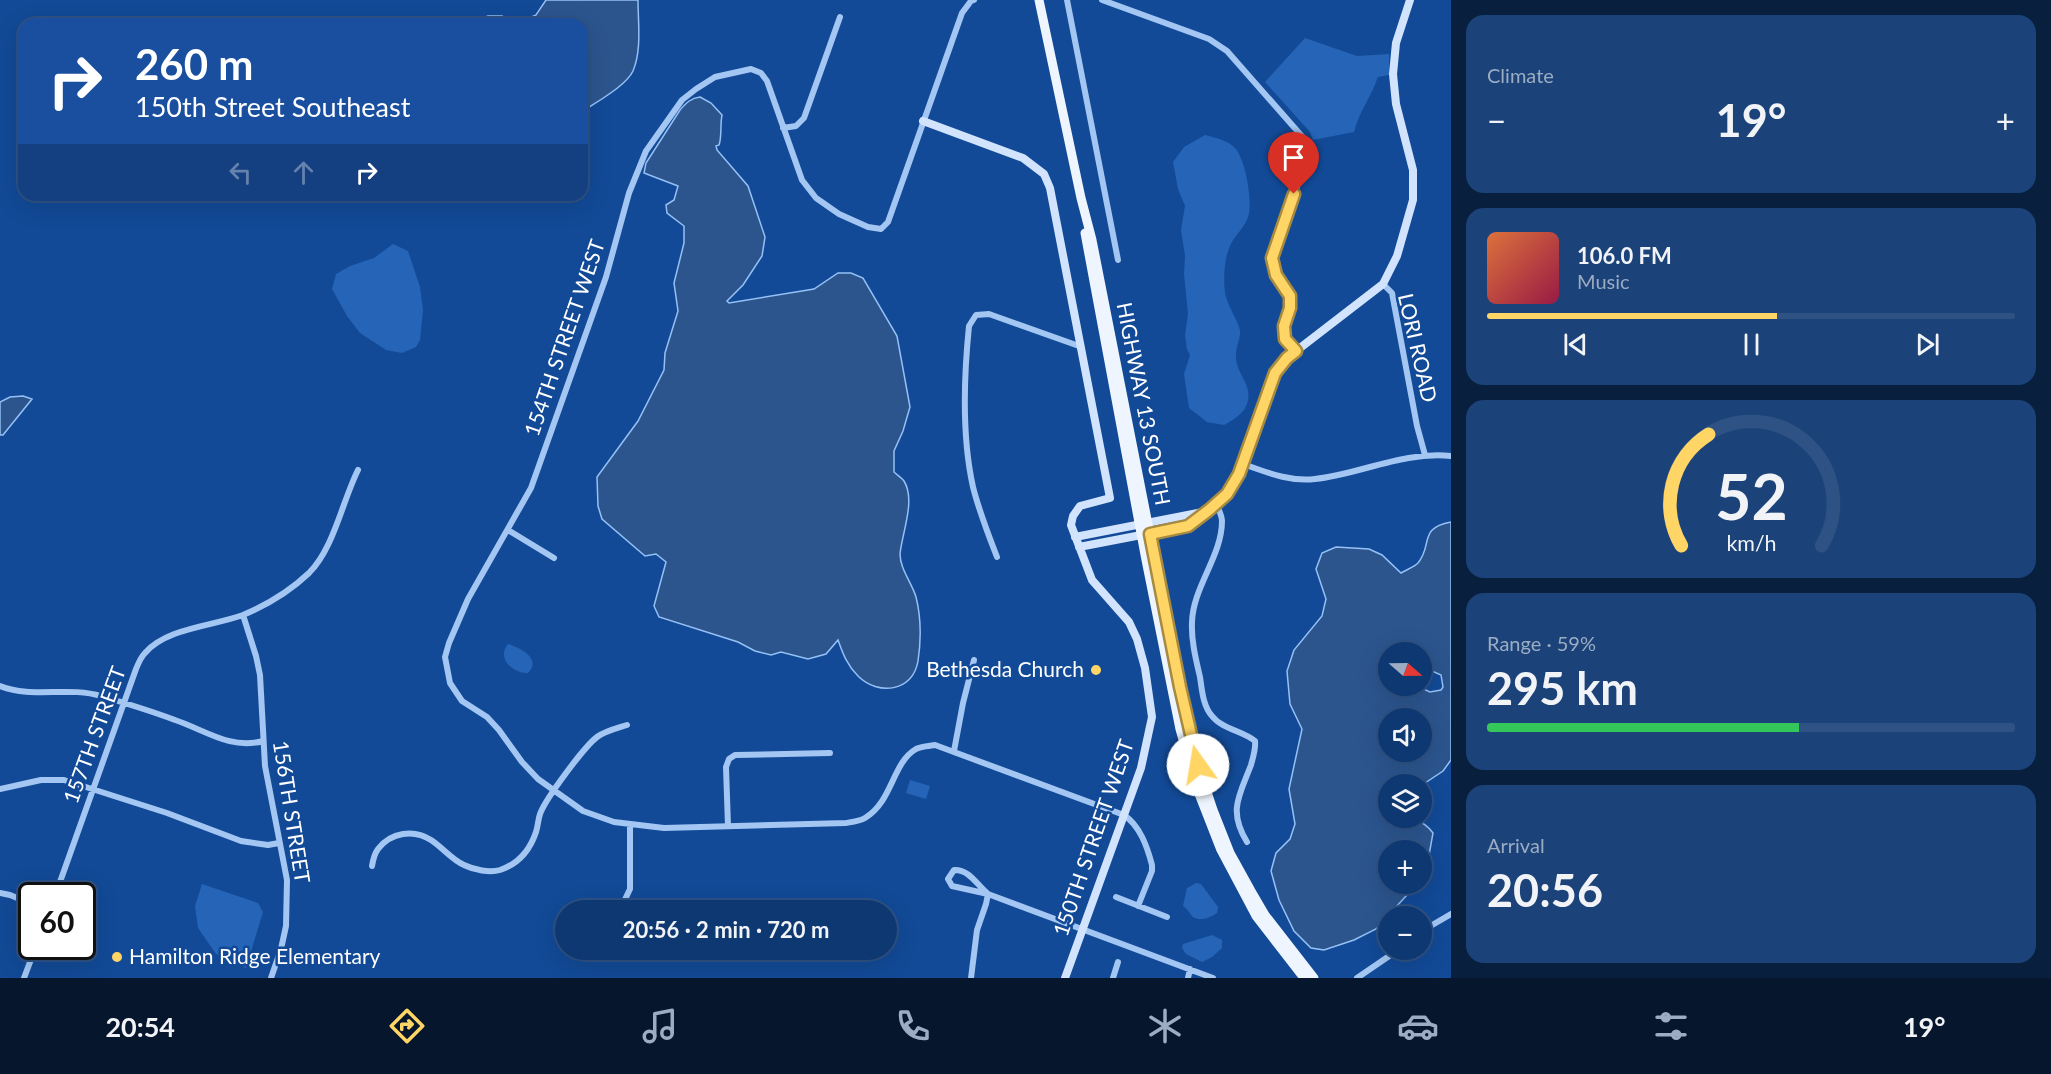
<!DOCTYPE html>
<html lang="en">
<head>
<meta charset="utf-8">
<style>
  body { margin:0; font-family:Lato,sans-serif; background:#1c4379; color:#f1f3f6; height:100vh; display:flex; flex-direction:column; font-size:22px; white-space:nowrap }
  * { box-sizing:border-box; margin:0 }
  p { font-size:20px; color:#9bacc3 }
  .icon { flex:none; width:33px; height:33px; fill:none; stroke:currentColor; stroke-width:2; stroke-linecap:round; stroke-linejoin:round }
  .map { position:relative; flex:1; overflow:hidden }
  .drawer { display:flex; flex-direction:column; gap:15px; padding:15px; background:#081f3e; width:600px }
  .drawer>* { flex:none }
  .guide { position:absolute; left:18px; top:18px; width:570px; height:183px; border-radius:18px; box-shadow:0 6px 24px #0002,0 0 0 2px #2e5284; background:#1a4fa0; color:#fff; overflow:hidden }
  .needle { width:39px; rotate:110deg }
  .fabs { position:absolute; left:1378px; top:642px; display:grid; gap:12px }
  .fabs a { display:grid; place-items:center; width:54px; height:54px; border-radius:50%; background:#0e3871; box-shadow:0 6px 24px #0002,0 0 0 2px #2e5284; font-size:30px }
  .speed { position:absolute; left:18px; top:882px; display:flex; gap:12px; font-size:30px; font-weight:700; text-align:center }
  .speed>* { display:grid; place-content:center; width:78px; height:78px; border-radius:50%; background:#0e3871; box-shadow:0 6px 24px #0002,0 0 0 2px #2e5284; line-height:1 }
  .speed .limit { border:3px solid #111; border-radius:9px; background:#fff; color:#111 }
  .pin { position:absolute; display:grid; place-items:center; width:51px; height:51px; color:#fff; margin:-62px -26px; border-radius:50% 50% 50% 0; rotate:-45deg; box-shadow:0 0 6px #0007 }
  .pin .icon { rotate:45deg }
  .me { position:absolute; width:66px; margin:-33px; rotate:347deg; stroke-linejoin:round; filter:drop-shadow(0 0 4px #0008) }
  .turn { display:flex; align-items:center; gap:21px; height:126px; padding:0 18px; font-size:27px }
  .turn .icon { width:78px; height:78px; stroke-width:2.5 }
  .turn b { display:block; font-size:42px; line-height:51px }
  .lanes { display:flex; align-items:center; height:57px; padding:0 18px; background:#0003; justify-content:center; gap:30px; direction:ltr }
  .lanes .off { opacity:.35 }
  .big { font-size:45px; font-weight:700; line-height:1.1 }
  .drawer .widget { flex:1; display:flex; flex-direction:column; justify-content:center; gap:9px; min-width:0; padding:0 21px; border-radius:18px; background:#1c4379 }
  .drawer .dial { align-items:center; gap:0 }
  .dial svg { height:156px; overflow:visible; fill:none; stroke:#2e5284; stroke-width:7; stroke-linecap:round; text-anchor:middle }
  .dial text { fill:#f1f3f6; stroke:none }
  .song { display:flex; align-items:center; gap:18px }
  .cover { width:72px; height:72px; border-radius:9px; background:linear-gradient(135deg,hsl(20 70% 55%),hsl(340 70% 35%)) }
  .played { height:6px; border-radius:3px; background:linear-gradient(90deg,#ffd565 55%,#2e5284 55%) }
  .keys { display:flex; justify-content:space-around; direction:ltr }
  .heat { display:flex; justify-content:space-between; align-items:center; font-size:33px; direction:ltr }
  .charge { height:9px; border-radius:4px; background:linear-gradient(90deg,#34c759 59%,#2e5284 0) }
  .trip { position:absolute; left:555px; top:900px; width:342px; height:60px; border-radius:30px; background:#0e3871; box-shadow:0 6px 24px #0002,0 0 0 2px #2e5284; font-weight:700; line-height:60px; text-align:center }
  .tabs { display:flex; height:96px; justify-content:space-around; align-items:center; background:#06162d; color:#9bacc3 }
  .tabs .icon { width:42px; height:42px }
  .tabs .current { color:#ffd565 }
  .tabs b { font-size:27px; color:#f1f3f6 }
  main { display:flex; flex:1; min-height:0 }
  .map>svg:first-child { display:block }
  .green { fill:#2564b6 }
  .water { fill:#2c558e; stroke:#95c1f6; stroke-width:1.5; fill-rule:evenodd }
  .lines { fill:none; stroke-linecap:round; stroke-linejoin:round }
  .street { stroke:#a3c6f3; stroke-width:6 }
  .secondary { stroke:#d2e4fd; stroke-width:8 }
  .primary { stroke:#eff5ff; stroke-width:9 }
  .route-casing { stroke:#a68a42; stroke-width:15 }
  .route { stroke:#ffd565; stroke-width:10 }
  .poi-dot { fill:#ffd565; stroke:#124a97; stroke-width:2 }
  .labels { text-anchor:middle; stroke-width:5; stroke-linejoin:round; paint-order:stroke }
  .street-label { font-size:21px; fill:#fff; stroke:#124a97 }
  .poi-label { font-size:21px; fill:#fff; stroke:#124a97; text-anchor:end }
</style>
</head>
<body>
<main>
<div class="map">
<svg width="1451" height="978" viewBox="0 0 1451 978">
  <rect width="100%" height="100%" fill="#124a97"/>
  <path class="green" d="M1305 38 1357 56 1389 54V75L1378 77C1371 97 1359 112 1354 132L1313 140 1310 132 1265 82Z
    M1205 135C1216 138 1226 140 1234 147 1245 157 1252 198 1249 213 1247 223 1242 228 1236 236 1224 251 1223 274 1225 293 1227 305 1239 322 1240 331 1241 337 1235 349 1236 357 1236 369 1244 377 1247 387 1253 407 1239 417 1224 425L1207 422 1189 408 1184 374 1190 355 1187 349 1185 335 1188 314 1184 274 1185 256 1181 230 1185 206 1178 189 1173 162 1184 147Z
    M393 244 408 251 420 287 423 310 420 340 416 347 402 353 386 350 360 333 347 316 332 289 336 274 350 266 374 258Z
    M508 644C521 648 542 659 528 673 513 674 496 658 508 644Z
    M910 780 930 786 926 799 906 793Z
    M1196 883 1201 884 1218 907 1217 913C1211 917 1201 922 1193 917 1189 913 1188 909 1183 906L1187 888Z
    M202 884 258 903 263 912 246 968 216 954 198 928 195 906Z
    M1212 935 1222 940V948L1212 957 1202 962 1186 954 1182 948 1183 944Z"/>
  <path class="water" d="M546 0H638C638 22 642 50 633 71 626 86 596 102 582 112V24H516L536 15Z
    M488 16H502L515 24H467Z
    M700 97 711 103 722 115C720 125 722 137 719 145L716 146 717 150 748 186 765 237 762 256 743 285 727 301 729 303 814 289 838 273H851L863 278 897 336 910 407 903 431 894 451V472C897 475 902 478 904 481 916 500 902 533 900 554 900 569 912 583 916 597 921 617 921 641 918 661 913 692 878 696 858 676 847 665 843 654 838 640L826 654 808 659 781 652 771 655 755 651 738 642 659 617 654 606 666 562 656 554 645 556 602 519 598 506 597 477 638 421 664 370 665 353 678 311 674 283 684 243V226L667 213 666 205 674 200 678 186 644 173 646 163 680 110C686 103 691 98 700 97Z
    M23 396 32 399 3 435H0V402L10 397Z
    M1451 522V760L1443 771 1422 785 1389 784V818C1408 818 1421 817 1433 833L1426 872 1422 877V850H1389V884H1417L1376 929 1354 940 1324 950 1311 948 1294 931 1279 900 1271 871 1276 853 1290 839 1295 824 1289 789 1302 729 1290 704 1287 671 1294 650 1322 616 1326 599 1316 569 1322 553 1336 547 1369 549 1382 555 1401 573C1406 570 1414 567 1418 563 1433 545 1418 528 1451 522ZM1389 652H1422V674L1430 670 1441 675 1443 687 1441 690 1430 692 1417 686H1389ZM1389 718H1422V752H1389Z"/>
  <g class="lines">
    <path class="street" d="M974 0 971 1 962 13 888 222 881 229 868 227 839 214 816 198 802 180 767 81 761 73 751 69 715 77 696 89 682 100 646 151 629 193 606 277 531 488 468 599 449 643 445 657 450 683 462 701 487 717 499 730 522 762 538 779 583 811 614 822 664 828 846 823C852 822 860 821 865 818 893 801 892 763 916 749 922 746 929 746 935 745L1124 815C1140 826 1147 846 1152 865V871L1138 906
      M1067 0 1118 260
      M1102 0 1209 39 1227 51 1307 142 1309 152 1272 258C1274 264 1274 271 1277 277 1281 283 1289 290 1290 297 1295 323 1271 323 1296 352
      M783 128 796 126 804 118 840 17
      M1383 284 1392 293 1417 426 1425 455
      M1243 464C1266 472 1289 482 1315 479 1360 474 1404 451 1451 456
      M1216 503C1218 509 1222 515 1222 521 1222 556 1193 587 1192 622 1191 640 1196 660 1200 677 1202 690 1203 706 1212 716 1222 729 1243 731 1255 741 1256 749 1253 757 1251 765 1239 796 1228 811 1247 842
      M508 530 554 558
      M997 557C988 534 979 511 973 487 962 438 964 375 969 326L976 315 989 314 1079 346
      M243 615 256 656 260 675 265 766 287 880 286 926 281 949 271 978
      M0 686C32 699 68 686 101 696 125 703 151 711 175 720 205 730 230 750 263 741
      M954 751 963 703 974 660
      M0 789 41 780H64L167 813 241 841 268 845 279 843
      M728 826 726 767 729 759 735 755 830 753
      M372 866C373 860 375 853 378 849 391 832 414 829 431 840 442 847 452 860 464 865 474 870 490 873 500 870 518 864 530 850 536 832 538 826 538 820 540 814 546 798 584 747 597 737 605 731 618 728 627 725
      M0 893 10 895 32 904
      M988 894C977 885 969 869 954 870L948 879 952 886 988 894 1213 978
      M55 896 136 669C138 664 141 657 145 653 166 628 213 626 243 615 267 605 290 591 309 573 334 548 342 502 358 470
      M1116 897 1167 917
      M620 910 630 889V824
      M1422 931 1451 914
      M594 952 596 950
      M24 978 36 946
      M971 978 977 930 986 904 988 894
      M1113 978 1118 962
      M1188 978 1190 969
      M1357 978 1398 950"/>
    <path class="secondary" d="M923 121 1023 158 1044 174 1050 188 1110 498 1080 506 1073 516 1071 525 1092 580 1129 622 1137 639 1145 668 1152 717 1141 768 1065 978
      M1075 537 1203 512
      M1079 547 1188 526 1209 510 1227 494 1239 474 1275 373 1287 358 1383 284 1397 256 1413 200V170L1396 104 1393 74 1396 43 1410 0"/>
    <path class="primary" d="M1039 0 1081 198 1092 240 1180 687 1198 765 1213 810 1230 853 1251 891 1265 915 1314 978
      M1085 233 1146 560 1180 729 1196 786 1221 850 1256 916 1304 978"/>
  </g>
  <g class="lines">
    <g class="route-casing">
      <path id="route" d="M1198 765 1180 687 1150 534 1188 526 1209 510 1227 494 1239 474 1275 373 1287 358 1296 351 1285 339 1284 326 1290 308V296L1276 275 1272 258 1294 194"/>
    </g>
    <use href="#route" class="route"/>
  </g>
  <g class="poi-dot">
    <circle cx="1096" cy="670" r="6"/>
    <circle cx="117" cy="957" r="6"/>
  </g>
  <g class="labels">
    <g class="street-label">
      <text transform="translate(565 338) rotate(-71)" y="7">154TH STREET WEST</text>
      <text transform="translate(1417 348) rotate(77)" y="7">LORI ROAD</text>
      <text transform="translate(1143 404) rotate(79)" y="7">HIGHWAY 13 SOUTH</text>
      <text transform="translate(95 735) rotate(-70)" y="7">157TH STREET</text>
      <text transform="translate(291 812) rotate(81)" y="7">156TH STREET</text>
      <text transform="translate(1094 838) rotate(-71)" y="7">150TH STREET WEST</text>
    </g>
    <g class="poi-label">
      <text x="1084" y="677">Bethesda Church</text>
      <text x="129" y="964" text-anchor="start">Hamilton Ridge Elementary</text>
    </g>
  </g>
</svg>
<div class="fabs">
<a><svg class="needle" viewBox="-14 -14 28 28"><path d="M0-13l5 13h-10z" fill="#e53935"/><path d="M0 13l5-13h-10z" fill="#9bacc3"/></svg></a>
<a><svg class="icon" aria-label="sound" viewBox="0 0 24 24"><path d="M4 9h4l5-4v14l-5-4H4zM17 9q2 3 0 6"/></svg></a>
<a><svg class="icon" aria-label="layers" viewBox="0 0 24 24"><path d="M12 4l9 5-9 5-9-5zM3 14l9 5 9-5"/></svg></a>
<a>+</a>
<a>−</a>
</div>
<div class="speed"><div class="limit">60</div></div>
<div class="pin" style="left:1294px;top:194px;background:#d93025"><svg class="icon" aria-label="arrive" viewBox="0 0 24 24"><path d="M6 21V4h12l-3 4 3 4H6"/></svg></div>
<svg class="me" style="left:1198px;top:765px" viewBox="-20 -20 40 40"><circle r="19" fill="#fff"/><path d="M0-13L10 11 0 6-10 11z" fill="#ffd565"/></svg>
<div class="trip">20:56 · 2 min · 720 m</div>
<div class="guide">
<div class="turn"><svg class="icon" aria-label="right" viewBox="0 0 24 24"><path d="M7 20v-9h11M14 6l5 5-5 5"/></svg><div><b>260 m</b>150th Street Southeast</div></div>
<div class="lanes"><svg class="icon off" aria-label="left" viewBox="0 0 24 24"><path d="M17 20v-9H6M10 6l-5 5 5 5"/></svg><svg class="icon off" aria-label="ahead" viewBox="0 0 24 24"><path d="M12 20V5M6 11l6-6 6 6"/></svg><svg class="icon" aria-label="right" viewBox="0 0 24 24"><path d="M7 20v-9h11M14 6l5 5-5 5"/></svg></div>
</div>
</div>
<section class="drawer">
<div class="widget"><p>Climate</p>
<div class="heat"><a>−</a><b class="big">19°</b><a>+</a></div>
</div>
<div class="widget">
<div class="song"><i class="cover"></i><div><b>106.0 FM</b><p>Music</p></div></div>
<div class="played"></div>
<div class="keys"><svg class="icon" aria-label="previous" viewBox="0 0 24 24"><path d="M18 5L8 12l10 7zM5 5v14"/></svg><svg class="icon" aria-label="pause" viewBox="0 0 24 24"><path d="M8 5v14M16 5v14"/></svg><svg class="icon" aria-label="next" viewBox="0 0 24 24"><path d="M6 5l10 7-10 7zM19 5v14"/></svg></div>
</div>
<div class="widget dial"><svg viewBox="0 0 100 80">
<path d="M14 69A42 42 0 1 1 86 69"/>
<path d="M14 69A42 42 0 0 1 28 12" stroke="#ffd565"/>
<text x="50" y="56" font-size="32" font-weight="700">52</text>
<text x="50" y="72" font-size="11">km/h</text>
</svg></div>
<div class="widget"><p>Range · 59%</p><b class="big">295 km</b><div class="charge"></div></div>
<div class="widget"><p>Arrival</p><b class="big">20:56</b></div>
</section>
</main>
<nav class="tabs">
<b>20:54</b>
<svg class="icon current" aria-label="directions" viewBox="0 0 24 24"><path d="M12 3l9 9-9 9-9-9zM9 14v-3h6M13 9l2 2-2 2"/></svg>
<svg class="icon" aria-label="music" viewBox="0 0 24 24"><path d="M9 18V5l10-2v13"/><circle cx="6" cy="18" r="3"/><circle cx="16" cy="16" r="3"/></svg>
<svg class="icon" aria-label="phone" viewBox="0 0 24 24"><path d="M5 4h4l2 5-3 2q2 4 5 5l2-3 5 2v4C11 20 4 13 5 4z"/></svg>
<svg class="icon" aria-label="climate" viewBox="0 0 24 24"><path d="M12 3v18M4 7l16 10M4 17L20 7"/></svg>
<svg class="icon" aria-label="car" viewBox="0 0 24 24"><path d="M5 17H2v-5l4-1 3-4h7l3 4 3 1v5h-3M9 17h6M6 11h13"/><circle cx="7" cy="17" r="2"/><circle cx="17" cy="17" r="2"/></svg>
<svg class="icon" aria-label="filters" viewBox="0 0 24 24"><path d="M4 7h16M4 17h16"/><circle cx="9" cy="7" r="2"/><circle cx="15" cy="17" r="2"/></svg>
<b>19°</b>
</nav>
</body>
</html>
